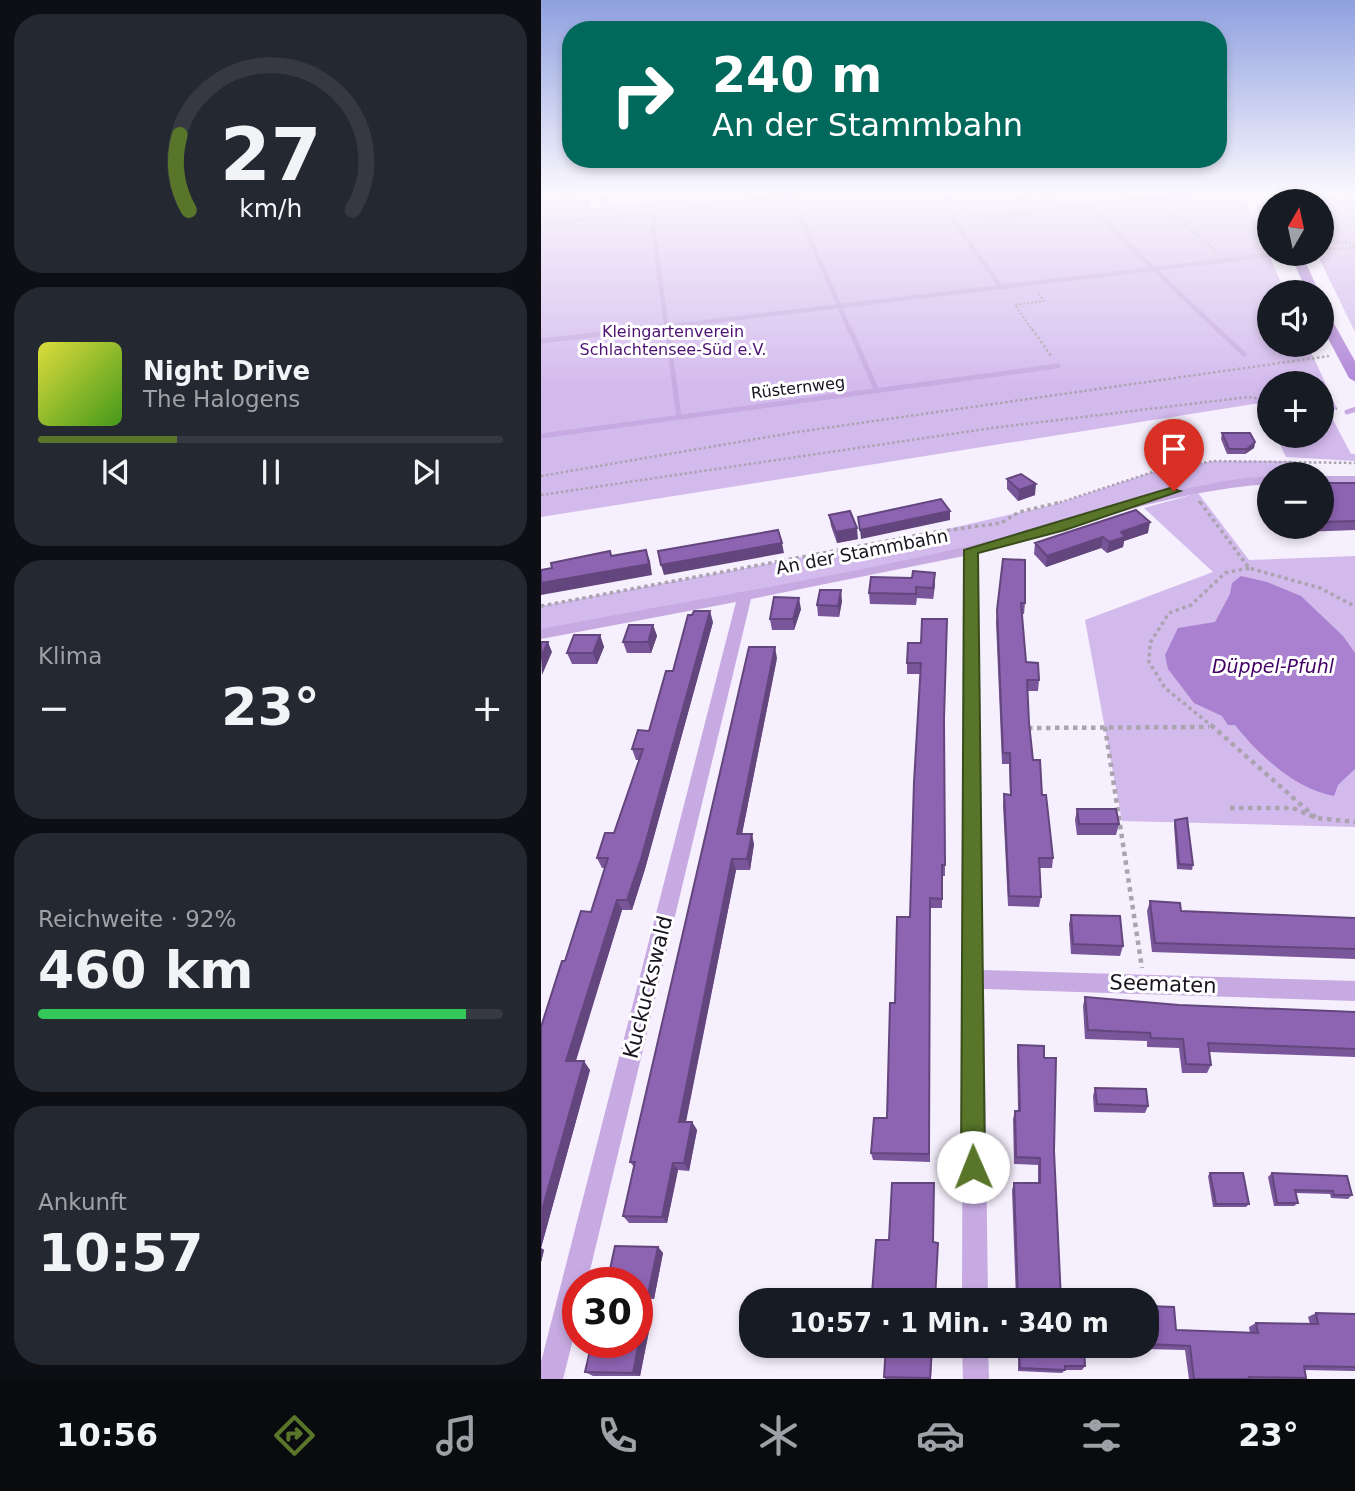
<!DOCTYPE html>
<html lang="de">
<head>
<meta charset="utf-8">
<style>
  body { margin:0; font-family:"DejaVu Sans",sans-serif; background:#242831; color:#f1f3f6; height:100vh; display:flex; flex-direction:column; font-size:26px; white-space:nowrap }
  * { box-sizing:border-box; margin:0 }
  p { font-size:23px; color:#9ea1a6 }
  .icon { flex:none; width:38px; height:38px; fill:none; stroke:currentColor; stroke-width:2; stroke-linecap:round; stroke-linejoin:round }
  .map { position:relative; flex:1; overflow:hidden }
  .side { display:flex; flex-direction:column; gap:14px; padding:14px; background:#0d0f14; width:541px }
  .side>* { flex:none }
  .hud { position:absolute; left:21px; top:21px; width:665px; height:147px; border-radius:28px; box-shadow:0 4px 10px #0003; background:#00695c; color:#fff; overflow:hidden }
  .needle { width:46px; rotate:9deg }
  .controls { position:absolute; left:716px; top:189px; display:grid; gap:14px }
  .controls a { display:grid; place-items:center; width:77px; height:77px; border-radius:50%; background:#171b24; box-shadow:0 4px 10px #0003; font-size:35px }
  .speed { position:absolute; left:21px; top:1267px; display:flex; gap:14px; font-size:35px; font-weight:700; text-align:center }
  .speed>* { display:grid; place-content:center; width:91px; height:91px; border-radius:50%; background:#171b24; box-shadow:0 4px 10px #0003; line-height:1 }
  .speed .limit { border:10px solid #d22; background:#fff; color:#111 }
  .pin { position:absolute; display:grid; place-items:center; width:60px; height:60px; color:#fff; margin:-72px -30px; border-radius:50% 50% 50% 0; rotate:-45deg; box-shadow:0 0 7px #0007 }
  .pin .icon { rotate:45deg }
  .me { position:absolute; width:77px; margin:-38px; rotate:359deg; stroke-linejoin:round; filter:drop-shadow(0 0 5px #0008) }
  .turn { display:flex; align-items:center; gap:24px; height:147px; padding:0 35px; font-size:32px }
  .turn .icon { width:91px; height:91px; stroke-width:2.5 }
  .turn b { display:block; font-size:49px; line-height:60px }
  .big { font-size:52px; font-weight:800; line-height:1.1 }
  .side .widget { flex:1; display:flex; flex-direction:column; justify-content:center; gap:10px; min-width:0; padding:0 24px; border-radius:28px; background:#242831 }
  .side .dial { align-items:center; gap:0 }
  .dial svg { height:182px; overflow:visible; fill:none; stroke:#363941; stroke-width:7; stroke-linecap:round; text-anchor:middle }
  .dial text { fill:#f1f3f6; stroke:none }
  .song { display:flex; align-items:center; gap:21px }
  .cover { width:84px; height:84px; border-radius:10px; background:linear-gradient(135deg,hsl(60 70% 55%),hsl(100 70% 35%)) }
  .played { height:7px; border-radius:4px; background:linear-gradient(90deg,#587529 30%,#363941 30%) }
  .keys { display:flex; justify-content:space-around; direction:ltr }
  .heat { display:flex; justify-content:space-between; align-items:center; font-size:38px; direction:ltr }
  .charge { height:10px; border-radius:5px; background:linear-gradient(90deg,#34c759 92%,#363941 0) }
  .trip { position:absolute; left:198px; top:1288px; width:420px; height:70px; border-radius:28px; background:#171b24; box-shadow:0 4px 10px #0003; font-weight:800; line-height:70px; text-align:center }
  .tabs { display:flex; height:112px; justify-content:space-around; align-items:center; background:#090b0e; color:#9ea1a6 }
  .tabs .icon { width:49px; height:49px }
  .tabs .active { color:#587529 }
  .tabs b { font-size:32px; color:#f1f3f6 }
  main { display:flex; flex:1; min-height:0 }
  .map>svg:first-child { display:block }
  .green { fill:#d3baed }
  .water { fill:#aa81d1 }
  .lines { fill:none; stroke-linecap:round; stroke-linejoin:round }
  .path-far3 { stroke:#aaa3b0; stroke-width:2; stroke-dasharray:2 2; stroke-linecap:butt }
  .path-far2 { stroke:#aaa3b0; stroke-width:2.5; stroke-dasharray:2.5 2.5; stroke-linecap:butt }
  .path-far1 { stroke:#aaa3b0; stroke-width:3.5; stroke-dasharray:3.5 3.5; stroke-linecap:butt }
  .path { stroke:#aaa3b0; stroke-width:4.5; stroke-dasharray:4.5 4.5; stroke-linecap:butt }
  .lane-far1 { stroke:#c6aae1; stroke-width:4.5 }
  .lane { stroke:#c6aae1; stroke-width:5 }
  .street { fill:#c6aae1; fill-rule:evenodd }
  .secondary { fill:#af85d7; fill-rule:evenodd }
  .wall { fill:#795699 }
  .shaded-wall { fill:#63467d }
  .building { fill:#8d64b2; stroke:#63467d; stroke-width:2 }
  .route { fill:#587529; stroke:#394c1b; stroke-width:2 }
  .labels { text-anchor:middle; stroke-width:6; stroke-linejoin:round; paint-order:stroke }
  .far-park-label { font-size:16px; fill:#4d1273; stroke:#fff }
  .far-street-label { font-size:16px; fill:#19131e; stroke:#fff }
  .street-label { font-size:18px; fill:#19131e; stroke:#fff }
  .water-label { font-size:19px; font-style:italic; fill:#420066; stroke:#fff }
  .near-street-label { font-size:21px; fill:#19131e; stroke:#fff }
</style>
</head>
<body>
<main>
<section class="side">
<div class="widget dial"><svg viewBox="0 0 100 80">
<path d="M14 69A42 42 0 1 1 86 69"/>
<path d="M14 69A42 42 0 0 1 10 36" stroke="#587529"/>
<text x="50" y="56" font-size="32" font-weight="700">27</text>
<text x="50" y="72" font-size="11">km/h</text>
</svg></div>
<div class="widget">
<div class="song"><i class="cover"></i><div><b>Night Drive</b><p>The Halogens</p></div></div>
<div class="played"></div>
<div class="keys"><svg class="icon" aria-label="previous" viewBox="0 0 24 24"><path d="M18 5L8 12l10 7zM5 5v14"/></svg><svg class="icon" aria-label="pause" viewBox="0 0 24 24"><path d="M8 5v14M16 5v14"/></svg><svg class="icon" aria-label="next" viewBox="0 0 24 24"><path d="M6 5l10 7-10 7zM19 5v14"/></svg></div>
</div>
<div class="widget"><p>Klima</p>
<div class="heat"><a>−</a><b class="big">23°</b><a>+</a></div>
</div>
<div class="widget"><p>Reichweite · 92%</p><b class="big">460 km</b><div class="charge"></div></div>
<div class="widget"><p>Ankunft</p><b class="big">10:57</b></div>
</section>
<div class="map">
<svg width="815" height="1379" viewBox="0 0 815 1379">
  <rect width="100%" height="100%" fill="#f6effd"/>
  <path class="green" d="M0 194H47L50 208 164 194H702L744 292H728V345H767L796 409 788 412 810 454H814V461L745 457 735 436H780V383H728V421L719 403 0 517Z
    M775 194H814V332L776 254H780V201H749L748 198Z
    M672 461H753L760 474H728V480L673 483 633 491 493 535 0 634V606L381 535 515 504 615 471Z
    M657 493 708 560 814 556V827L581 821 544 620 672 572 603 508Z"/>
  <path class="water" d="M700 576 726 582 760 596 802 636 814 653V769L797 785 793 796C754 789 718 755 694 725H687L681 716 653 703 627 669 624 655 637 628 674 622 689 594 691 583Z"/>
  <g class="lines">
    <path class="path-far3" d="M493 194 509 198
      M811 197 815 199
      M470 203 491 194
      M0 205 21 202 35 194
      M625 208 675 251
      M421 210 441 215
      M123 211 240 196
      M70 217 105 213
      M0 225 63 217
      M790 237 793 241 806 243
      M804 237 806 243 815 247
      M780 249 815 248
      M492 331 474 305 503 301 498 294"/>
    <path class="path-far2" d="M491 329 510 356
      M780 407 796 409
      M0 476 256 432 788 356
      M0 495 451 428 707 397 728 400
      M658 501 660 504
      M514 504 615 471 672 461 815 463"/>
    <path class="path-far1" d="M659 502 708 568 779 588 815 607
      M0 606 394 532 460 523 478 512 520 502
      M672 727 624 688 608 662 609 643 628 613 650 605 684 573 708 568"/>
    <path class="path" d="M670 725 775 818
      M564 727 601 968
      M487 728 668 727
      M689 808H752L775 818 815 822"/>
    <path class="lane-far1" d="M407 194 414 223 460 287
      M250 195 309 331
      M548 207 678 331
      M718 208H728
      M113 212 112 227 126 331
      M450 217 648 194
      M89 331 738 254"/>
    <path class="lane" d="M126 329 138 417
      M309 329 336 391
      M676 329 703 354
      M0 341 103 329
      M806 412 815 409
      M0 436 517 366"/>
    <path class="street" d="M58 194H66L67 209 60 207Z
      M728 476V484C627 491 534 527 437 553L442 970 815 981V1001L443 989 447 1300H421L422 984 420 979 422 974 423 556 210 599 46 1283H37V1320L22 1379H0V1362L195 602 0 639V629C145 601 290 578 433 545 535 522 622 484 728 476Z
      M780 476H815V484H780Z
      M421 1346H447L448 1379H422Z"/>
    <path class="secondary" d="M749 254H761L778 292H766Z
      M780 307 786 311 815 363V382L808 378 780 325Z"/>
  </g>
  <path class="wall" d="M681 433 714 442 713 448 704 454H686L680 439Z
    M466 479 494 495 477 501 466 489Z
    M780 483H815V530L761 532 759 527H780Z
    M288 515 317 539 296 543 290 526Z
    M607 533 583 541 582 547 566 553 560 548 505 567 493 554 494 543Z
    M462 559 484 603 483 614H481L485 662 498 680 497 691H486L488 723 492 760 501 795 512 858 511 868H499L500 897 498 907 467 906 462 805 463 794H469L468 764H461L455 622Z
    M394 573V584L392 599 376 598 375 605 329 604 328 593 371 578Z
    M301 601 298 617 277 616 276 605Z
    M260 609 253 630H231L229 619Z
    M172 622 104 869 91 910H81L35 1061 49 1070 0 1248 3 1250 0 1262V1027L24 961 50 912 64 868H61L56 858 73 833 98 760H95L91 749 108 731 132 671Z
    M112 625 116 636 110 653H86L82 642Z
    M59 635 63 647 56 664H31L26 653Z
    M380 643 403 729 404 876H401V908H389V1162L332 1160 330 1153 346 1118 354 1003 369 917 380 674H366V663Z
    M236 658 201 834 213 844 209 870H195L145 1122H151L156 1130 148 1171 137 1170 126 1223H88L82 1216 93 1167 89 1162Z
    M536 809 578 824 575 835H536L534 820Z
    M634 820 652 865 651 870 636 869 633 825Z
    M609 901 640 911 815 918V959L611 952 606 911Z
    M530 915 582 946 579 956 530 954 528 924Z
    M544 997 638 1005 815 1012V1057L668 1052 670 1065 666 1073H641L638 1048 606 1047V1041L544 1039 542 1006Z
    M477 1045 503 1058 513 1151 520 1300H475L471 1190 473 1183H497V1165L473 1164 472 1119 474 1111H477L476 1054Z
    M554 1088 607 1106 604 1113 553 1112 552 1096Z
    M669 1173 708 1204 705 1207H672L667 1176Z
    M731 1173 811 1195 807 1199 790 1198 789 1194 755 1193 757 1203 753 1206H733L727 1177Z
    M393 1242 397 1249 394 1300 332 1299 331 1294Z
    M117 1247 122 1253 113 1299H96V1283Z
    M606 1306 635 1330 709 1333 708 1327 715 1323 769 1324 767 1317 775 1313 815 1314V1371L763 1370 765 1378 761 1379H648L644 1350 603 1349V1346H606Z
    M102 1322 109 1326 99 1376H52L44 1372Z
    M345 1346H392L390 1379H344Z
    M477 1346H543L544 1366 541 1370H524L521 1373 477 1371Z"/>
  <path class="shaded-wall" d="M714 442 713 448 704 454 706 449Z
    M495 484 494 495 477 501 478 490Z
    M409 511V520L320 539 319 530Z
    M609 522 607 533 583 541 582 547 566 553 568 542 580 532Z
    M316 528 317 539 296 543 295 532Z
    M562 537 560 548 505 567 506 556Z
    M241 543 243 553 123 575 120 565Z
    M105 550 109 561 111 575 0 595V583Z
    M394 573V584L392 599V588Z
    M300 590 301 601 298 617 297 606Z
    M258 598 260 609 253 630 252 619Z
    M169 611 172 622 104 869 91 910 86 900Z
    M112 625 116 636 110 653 107 642Z
    M59 635 63 647 56 664 52 653Z
    M7 642 11 652 1 675 0 657Z
    M234 647 236 658 199 844 196 834Z
    M211 834 213 844 209 870 206 859Z
    M191 859 195 870 143 1130 138 1122Z
    M76 900 81 910 32 1069 25 1061Z
    M43 1061 49 1070 0 1248 3 1250 0 1262V1214Z
    M151 1122 156 1130 148 1171 143 1163Z
    M132 1163 137 1170 126 1223 121 1217Z
    M117 1247 122 1253 113 1299 107 1294Z
    M102 1322 109 1326 99 1376 92 1373Z"/>
  <path class="building" d="M681 433H709L714 442 706 449H688Z
    M480 474 495 484 478 490 466 479Z
    M780 483H815V521L780 522Z
    M400 499 409 511 319 530 317 517Z
    M595 510 609 522 580 532 584 537 568 542 562 537 506 556 494 543Z
    M309 511 316 528 295 532 288 515Z
    M237 530 241 543 120 565 117 551Z
    M105 550 108 564 0 583V570L11 568 10 563 69 551 70 556Z
    M462 559 484 560V603H480L485 662 497 663 498 680H486L488 723 492 760H499L501 795H505L512 858H498L500 897 468 896 463 794 470 795 469 753H462L456 610Z
    M372 571 394 573 392 588 375 587V594L328 593 330 577 371 578Z
    M279 590H300L297 606 276 605Z
    M233 597 258 598 252 619H229Z
    M153 611H169L100 859 86 900H76L25 1061H43L0 1214V1027L21 961H24L40 911 50 912 67 858H56L64 833H73L102 749H91L97 730 108 731 125 671H132L147 615H151Z
    M381 619H406L403 719 404 865H401V899L389 898 388 1154 330 1153 333 1118H346L349 1003H354L356 917H369L373 782 380 663H366L367 643H380Z
    M88 625H112L107 642H82Z
    M33 635H59L52 653H26Z
    M0 642H7L0 657Z
    M208 647H234L196 834H211L206 859H191L138 1122H151L143 1163H132L121 1217 82 1216 94 1162H89Z
    M536 809H575L578 824H538Z
    M646 818 652 865 638 864 634 820Z
    M609 901 639 903 640 911 815 918V949L614 943Z
    M530 915 579 916 582 946 532 944Z
    M544 997 638 1005 815 1012V1049L667 1043 670 1065 645 1064 642 1039 610 1038 609 1033 547 1030Z
    M477 1045 503 1046V1058H515L513 1151 520 1300H477L473 1183H499V1158L475 1157 474 1111H479Z
    M554 1088 605 1089 607 1106 556 1104Z
    M669 1173H702L708 1204H675Z
    M731 1173 806 1176 811 1195H793L792 1191 754 1190 757 1203H736Z
    M351 1183H393L392 1242 397 1243 394 1300H367V1296L331 1294 335 1240H348Z
    M74 1246 117 1247 107 1294H96V1283H66Z
    M606 1306 633 1307 635 1330 717 1333 715 1323 777 1324 775 1313 815 1314V1367L763 1366 765 1378 708 1377 709 1379H653L649 1346 607 1344 606 1324Z
    M96 1322H102L92 1373 44 1372 51 1342H96Z
    M345 1346H391L389 1378 343 1377Z
    M478 1346H543L544 1366H524V1370L479 1368Z"/>
  <linearGradient id="sky" x2="0" y2="1"><stop stop-color="#8fa0df"/><stop offset="0.5" stop-color="#fbf8fe"/><stop offset="1" stop-color="#fbf8fe" stop-opacity="0"/></linearGradient>
  <rect width="815" height="387" fill="url(#sky)"/>
  <path class="route" d="M629 488 639 491 524 530 437 553 444 1167 440 1175 432 1178 424 1175 420 1167 423 550Z"/>
  <g class="labels">
    <g class="far-park-label">
      <text x="132" y="337">Kleingartenverein<tspan x="132" dy="18">Schlachtensee-Süd e.V.</tspan></text>
    </g>
    <g class="far-street-label">
      <text transform="translate(257 387) rotate(-7)" y="6">Rüsternweg</text>
    </g>
    <g class="street-label">
      <text transform="translate(321 552) rotate(-11)" y="6">An der Stammbahn</text>
    </g>
    <g class="water-label">
      <text x="732" y="673">Düppel-Pfuhl</text>
    </g>
    <g class="near-street-label">
      <text transform="translate(622 984) rotate(2)" y="7">Seematen</text>
      <text transform="translate(107 987) rotate(-76)" y="7">Kuckuckswald</text>
    </g>
  </g>
</svg>
<div class="controls">
<a><svg class="needle" viewBox="-14 -14 28 28"><path d="M0-13l5 13h-10z" fill="#e53935"/><path d="M0 13l5-13h-10z" fill="#9ea1a6"/></svg></a>
<a><svg class="icon" aria-label="sound" viewBox="0 0 24 24"><path d="M4 9h4l5-4v14l-5-4H4zM17 9q2 3 0 6"/></svg></a>
<a>+</a>
<a>−</a>
</div>
<div class="speed"><div class="limit">30</div></div>
<div class="pin" style="left:633px;top:491px;background:#d93025"><svg class="icon" aria-label="arrive" viewBox="0 0 24 24"><path d="M6 21V4h12l-3 4 3 4H6"/></svg></div>
<svg class="me" style="left:432px;top:1167px" viewBox="-20 -20 40 40"><circle r="19" fill="#fff"/><path d="M0-13L10 11 0 6-10 11z" fill="#587529"/></svg>
<div class="trip">10:57 · 1 Min. · 340 m</div>
<div class="hud">
<div class="turn"><svg class="icon" aria-label="right" viewBox="0 0 24 24"><path d="M7 20v-9h11M14 6l5 5-5 5"/></svg><div><b>240 m</b>An der Stammbahn</div></div>
</div>
</div>
</main>
<nav class="tabs">
<b>10:56</b>
<svg class="icon active" aria-label="directions" viewBox="0 0 24 24"><path d="M12 3l9 9-9 9-9-9zM9 14v-3h6M13 9l2 2-2 2"/></svg>
<svg class="icon" aria-label="music" viewBox="0 0 24 24"><path d="M9 18V5l10-2v13"/><circle cx="6" cy="18" r="3"/><circle cx="16" cy="16" r="3"/></svg>
<svg class="icon" aria-label="phone" viewBox="0 0 24 24"><path d="M5 4h4l2 5-3 2q2 4 5 5l2-3 5 2v4C11 20 4 13 5 4z"/></svg>
<svg class="icon" aria-label="climate" viewBox="0 0 24 24"><path d="M12 3v18M4 7l16 10M4 17L20 7"/></svg>
<svg class="icon" aria-label="car" viewBox="0 0 24 24"><path d="M5 17H2v-5l4-1 3-4h7l3 4 3 1v5h-3M9 17h6M6 11h13"/><circle cx="7" cy="17" r="2"/><circle cx="17" cy="17" r="2"/></svg>
<svg class="icon" aria-label="filters" viewBox="0 0 24 24"><path d="M4 7h16M4 17h16"/><circle cx="9" cy="7" r="2"/><circle cx="15" cy="17" r="2"/></svg>
<b>23°</b>
</nav>
</body>
</html>
